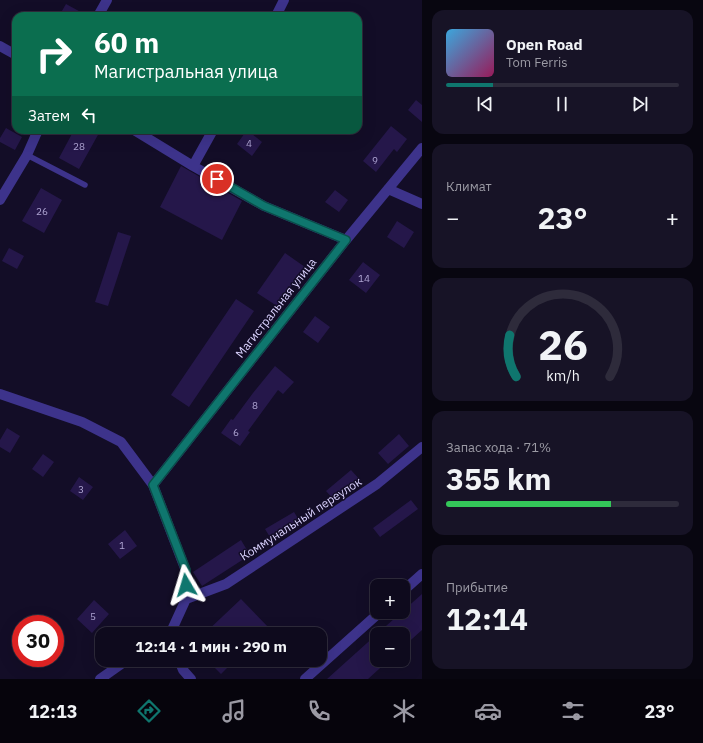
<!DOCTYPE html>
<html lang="ru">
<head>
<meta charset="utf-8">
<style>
  body { margin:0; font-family:"IBM Plex Sans",sans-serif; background:#171326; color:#f1f3f6; height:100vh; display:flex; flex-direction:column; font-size:15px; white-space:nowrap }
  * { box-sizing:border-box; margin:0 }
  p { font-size:13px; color:#9b9aa4 }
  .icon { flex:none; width:22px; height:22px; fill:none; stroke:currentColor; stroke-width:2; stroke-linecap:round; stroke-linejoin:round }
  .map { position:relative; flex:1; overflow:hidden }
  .side { display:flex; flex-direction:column; gap:10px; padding:10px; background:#080610; width:281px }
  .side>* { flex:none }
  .hud { position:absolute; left:12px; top:12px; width:350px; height:122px; border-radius:12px; box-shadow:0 4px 16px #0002,0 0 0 1px #2e2b3b; background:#0b6e4f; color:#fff; overflow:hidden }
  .tools { position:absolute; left:370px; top:579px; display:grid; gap:8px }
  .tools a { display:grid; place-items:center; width:40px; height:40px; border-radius:8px; background:#0e0a1d; box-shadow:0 4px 16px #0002,0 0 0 1px #2e2b3b; font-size:20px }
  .speed { position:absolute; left:12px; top:615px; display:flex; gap:8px; font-size:20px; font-weight:700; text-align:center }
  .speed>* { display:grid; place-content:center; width:52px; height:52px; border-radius:50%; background:#0e0a1d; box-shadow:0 4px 16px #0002,0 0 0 1px #2e2b3b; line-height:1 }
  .speed .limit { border:6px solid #d22; background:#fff; color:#111 }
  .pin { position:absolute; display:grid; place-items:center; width:34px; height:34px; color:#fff; margin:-17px; border:2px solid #fff; border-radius:50%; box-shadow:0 1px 4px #0007 }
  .me { position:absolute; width:44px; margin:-22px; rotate:353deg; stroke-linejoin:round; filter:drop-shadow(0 0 3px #0008) }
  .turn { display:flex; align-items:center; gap:14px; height:84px; padding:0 16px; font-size:18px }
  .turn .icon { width:52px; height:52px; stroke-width:2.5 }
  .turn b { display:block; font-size:28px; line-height:34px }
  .then { display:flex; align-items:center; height:38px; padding:0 16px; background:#0003; gap:8px; font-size:15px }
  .big { font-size:30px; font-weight:700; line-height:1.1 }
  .side .tile { flex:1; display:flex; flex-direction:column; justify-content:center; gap:6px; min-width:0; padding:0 14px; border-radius:12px; background:#171326 }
  .side .dial { align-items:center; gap:0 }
  .dial svg { height:104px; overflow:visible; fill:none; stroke:#2e2b3b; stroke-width:7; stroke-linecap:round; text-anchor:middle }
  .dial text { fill:#f1f3f6; stroke:none }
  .song { display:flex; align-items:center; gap:12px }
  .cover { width:48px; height:48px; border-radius:6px; background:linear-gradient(135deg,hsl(200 70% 55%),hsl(330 70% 35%)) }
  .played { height:4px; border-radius:2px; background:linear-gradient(90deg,#0f766e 20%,#2e2b3b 20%) }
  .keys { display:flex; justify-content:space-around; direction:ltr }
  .heat { display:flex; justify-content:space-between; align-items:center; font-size:22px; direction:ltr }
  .charge { height:6px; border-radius:3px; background:linear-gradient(90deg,#34c759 71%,#2e2b3b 0) }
  .trip { position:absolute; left:95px; top:627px; width:232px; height:40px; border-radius:12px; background:#0e0a1d; box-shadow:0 4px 16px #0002,0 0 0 1px #2e2b3b; font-weight:700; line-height:40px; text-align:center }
  .tab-bar { display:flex; height:64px; justify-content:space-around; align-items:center; background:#06040c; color:#9b9aa4 }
  .tab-bar .icon { width:28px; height:28px }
  .tab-bar .current { color:#0f766e }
  .tab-bar b { font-size:18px; color:#f1f3f6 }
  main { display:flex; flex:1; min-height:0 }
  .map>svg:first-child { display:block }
  .building { fill:#25174a }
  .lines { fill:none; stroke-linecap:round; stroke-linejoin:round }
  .service { stroke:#3d338b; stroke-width:5.5 }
  .minor { stroke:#3d338b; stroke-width:10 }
  .route-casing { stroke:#0a4d48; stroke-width:10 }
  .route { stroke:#0f766e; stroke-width:7 }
  .labels { text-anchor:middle; stroke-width:3; stroke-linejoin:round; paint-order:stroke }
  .number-label { font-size:10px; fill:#aea4d2 }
  .street-label { font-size:12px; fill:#dbd3ff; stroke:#130d27 }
</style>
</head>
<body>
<main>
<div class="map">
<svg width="422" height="679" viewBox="0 0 422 679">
  <rect width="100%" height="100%" fill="#130d27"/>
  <path class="building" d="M66 4 88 16H59Z
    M416 100 422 105V122L408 110Z
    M391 126 407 139 397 152 394 149 376 172 363 161Z
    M6 128 22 137 15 150 0 142V138Z
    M74 130H93L99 133 79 169 59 158Z
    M247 130 262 142 252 156 237 144Z
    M181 166 242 201 222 240 160 207Z
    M41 188 62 200 44 233 22 221Z
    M335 190 348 200 339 212 325 202Z
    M397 221 414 232 404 248 387 237Z
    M118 232 131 236 108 306 95 302Z
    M9 248 24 256 17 269 2 261Z
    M285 253 305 267 277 306 257 293Z
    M363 262 380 275 366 293 349 280Z
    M236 299 254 311 189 407 171 395Z
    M315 316 330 327 318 343 303 332Z
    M275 366 294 382 283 394 278 390 248 431 250 432 240 446 221 433 231 419 233 420 253 393Z
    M7 428 20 436 10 453 0 447V440Z
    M399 434 409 446 388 464 378 453Z
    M43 454 54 462 43 477 32 469Z
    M351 470 361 481 336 502 326 491Z
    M79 477 93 487 83 500 70 491Z
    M411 500 418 509 380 537 373 528Z
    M294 512 302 525 273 542 265 529Z
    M125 530 137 546 120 559 108 544Z
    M241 540 250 555 202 586 193 572Z
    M422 594V630L403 647V634H377Z
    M241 599 269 628 263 634H204Z
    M94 600 109 614 92 633 77 619Z
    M377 634V660H389L368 679H327Z
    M207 660H235L221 674Z"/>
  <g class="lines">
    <path class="service" d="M27 155 85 185"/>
    <path class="minor" d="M98 16 107 0
      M276 16 284 0
      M0 46 16 55
      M134 130 193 166 264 206 346 240
      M193 166 213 130
      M388 189 422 204
      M0 200 27 155 38 130
      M0 394 82 422 121 442 153 485 186 571V599L170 634
      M153 485 346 240 422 148
      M403 591 422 574
      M186 599 226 584 377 484 422 447
      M179 660 183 670 191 679
      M100 679 127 660
      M305 679 380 612"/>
  </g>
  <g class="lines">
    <g class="route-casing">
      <path id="route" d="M186 585V570L153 485 346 240 264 206 217 179"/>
    </g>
    <use href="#route" class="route"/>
  </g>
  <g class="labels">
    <g class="number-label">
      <text x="249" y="147">4</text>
      <text x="79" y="150">28</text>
      <text x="375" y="164">9</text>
      <text x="42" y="215">26</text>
      <text x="364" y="282">14</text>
      <text x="255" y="409">8</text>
      <text x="236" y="436">6</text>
      <text x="81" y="493">3</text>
      <text x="122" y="549">1</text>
      <text x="93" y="620">5</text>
    </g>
    <g class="street-label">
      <text transform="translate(276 308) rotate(-52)" y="4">Магистральная улица</text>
      <text transform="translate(301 519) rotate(-33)" y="4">Коммунальный переулок</text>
    </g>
  </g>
</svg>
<div class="tools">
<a>+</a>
<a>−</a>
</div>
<div class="speed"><div class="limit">30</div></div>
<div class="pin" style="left:217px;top:179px;background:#d93025"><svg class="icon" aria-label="arrive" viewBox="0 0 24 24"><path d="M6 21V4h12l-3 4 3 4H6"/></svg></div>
<svg class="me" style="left:186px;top:585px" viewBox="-20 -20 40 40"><path d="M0-17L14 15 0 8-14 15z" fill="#0f766e" stroke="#fff" stroke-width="4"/></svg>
<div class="trip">12:14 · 1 мин · 290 m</div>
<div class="hud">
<div class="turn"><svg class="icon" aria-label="right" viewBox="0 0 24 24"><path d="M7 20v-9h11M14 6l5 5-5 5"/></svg><div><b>60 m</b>Магистральная улица</div></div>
<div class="then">Затем<svg class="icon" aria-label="left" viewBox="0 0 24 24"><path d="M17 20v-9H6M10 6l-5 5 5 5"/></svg></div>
</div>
</div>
<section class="side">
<div class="tile">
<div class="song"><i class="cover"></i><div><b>Open Road</b><p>Tom Ferris</p></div></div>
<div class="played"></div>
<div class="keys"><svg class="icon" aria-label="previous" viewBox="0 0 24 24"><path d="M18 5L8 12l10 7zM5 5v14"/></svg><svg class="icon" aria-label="pause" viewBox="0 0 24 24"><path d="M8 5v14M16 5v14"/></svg><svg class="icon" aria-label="next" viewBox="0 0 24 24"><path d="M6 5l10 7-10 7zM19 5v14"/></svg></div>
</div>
<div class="tile"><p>Климат</p>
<div class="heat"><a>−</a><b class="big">23°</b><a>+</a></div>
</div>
<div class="tile dial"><svg viewBox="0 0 100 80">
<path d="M14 69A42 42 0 1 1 86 69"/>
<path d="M14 69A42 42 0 0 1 9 37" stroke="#0f766e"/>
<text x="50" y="56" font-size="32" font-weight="700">26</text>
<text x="50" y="72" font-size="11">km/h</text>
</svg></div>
<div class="tile"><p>Запас хода · 71%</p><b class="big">355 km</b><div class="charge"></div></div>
<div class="tile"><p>Прибытие</p><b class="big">12:14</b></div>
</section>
</main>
<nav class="tab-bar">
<b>12:13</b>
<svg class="icon current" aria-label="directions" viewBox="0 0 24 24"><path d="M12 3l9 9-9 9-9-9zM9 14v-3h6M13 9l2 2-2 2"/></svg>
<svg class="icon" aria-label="music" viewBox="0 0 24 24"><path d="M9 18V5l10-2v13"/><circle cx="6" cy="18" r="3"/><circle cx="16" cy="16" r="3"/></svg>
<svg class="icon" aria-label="phone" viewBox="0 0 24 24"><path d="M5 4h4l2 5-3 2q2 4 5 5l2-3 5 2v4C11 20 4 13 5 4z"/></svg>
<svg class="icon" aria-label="climate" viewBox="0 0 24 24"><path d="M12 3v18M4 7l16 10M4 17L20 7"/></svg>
<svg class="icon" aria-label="car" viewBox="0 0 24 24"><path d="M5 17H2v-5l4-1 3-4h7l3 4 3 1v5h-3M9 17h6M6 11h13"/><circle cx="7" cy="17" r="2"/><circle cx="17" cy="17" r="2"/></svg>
<svg class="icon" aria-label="filters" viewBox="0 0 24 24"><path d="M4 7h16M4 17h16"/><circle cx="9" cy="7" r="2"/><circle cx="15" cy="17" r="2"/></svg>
<b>23°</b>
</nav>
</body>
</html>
